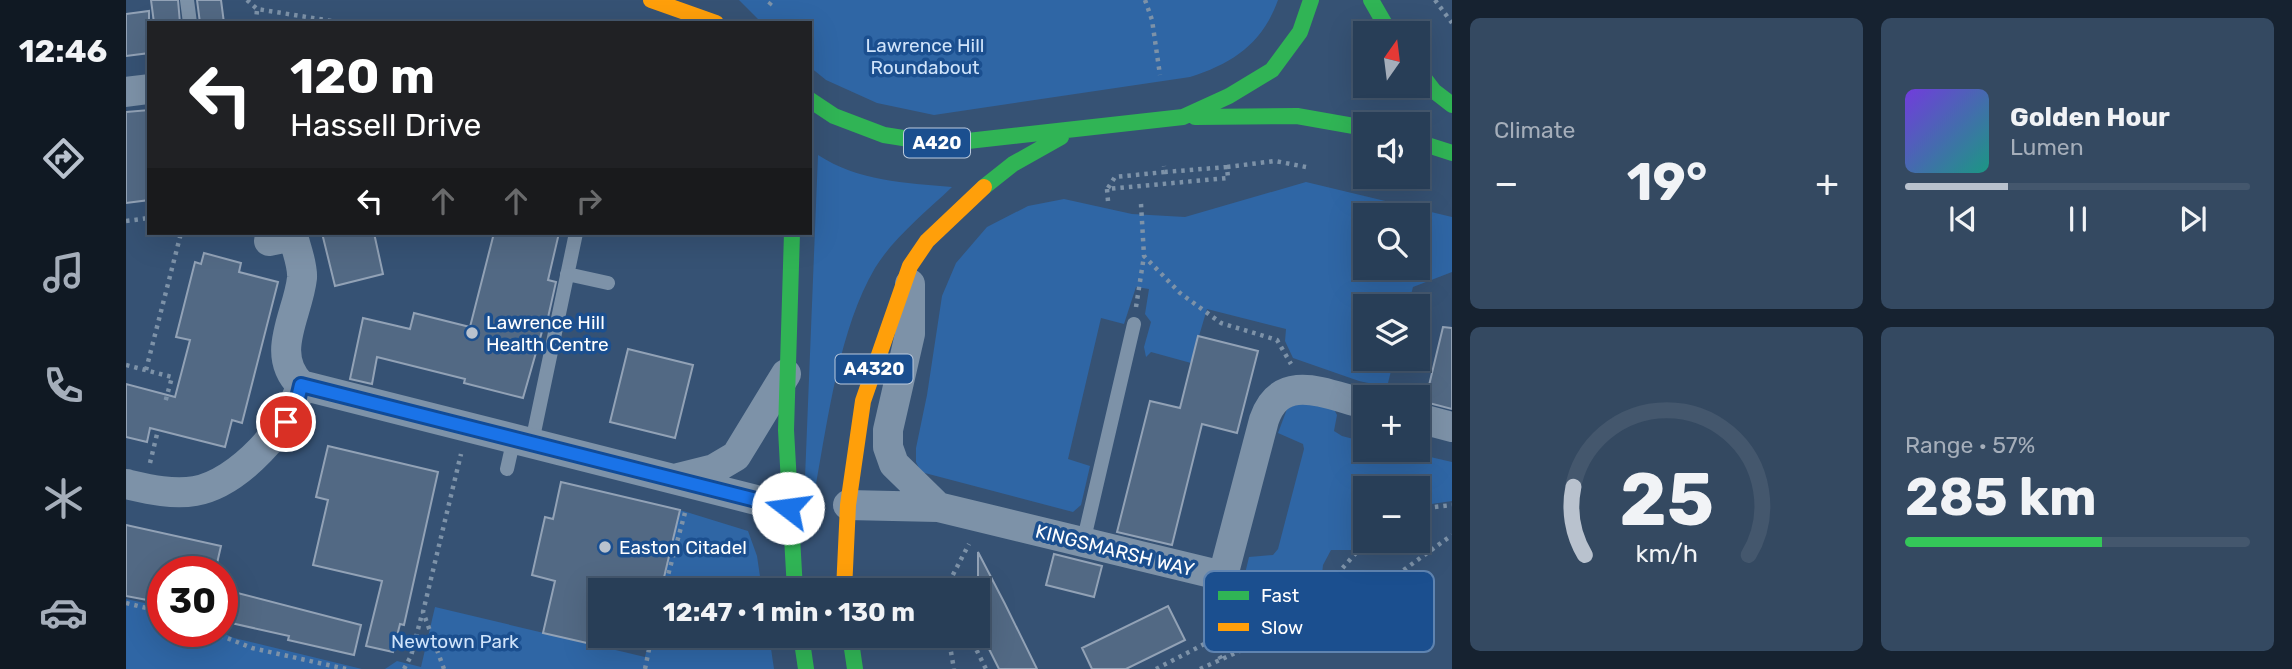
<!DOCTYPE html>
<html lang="en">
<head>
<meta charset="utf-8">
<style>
  body { margin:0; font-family:Rubik,sans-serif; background:#344961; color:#f1f3f6; height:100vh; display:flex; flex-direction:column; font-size:26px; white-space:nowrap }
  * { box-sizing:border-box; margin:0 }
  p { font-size:23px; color:#a5aeba }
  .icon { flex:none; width:38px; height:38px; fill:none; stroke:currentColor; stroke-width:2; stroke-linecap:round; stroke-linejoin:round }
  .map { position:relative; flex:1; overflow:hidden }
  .side { display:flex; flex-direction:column; gap:18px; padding:18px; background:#162230; width:840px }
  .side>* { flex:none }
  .banner { position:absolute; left:21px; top:21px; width:665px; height:214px; border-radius:0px; box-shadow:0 7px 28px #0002,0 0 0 2px #44576d; background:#202124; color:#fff; overflow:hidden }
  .needle { width:46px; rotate:14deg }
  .fabs { position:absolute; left:1227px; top:21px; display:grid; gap:14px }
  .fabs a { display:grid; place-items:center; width:77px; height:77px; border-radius:0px; background:#283e57; box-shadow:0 7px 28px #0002,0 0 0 2px #44576d; font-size:35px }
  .speed { position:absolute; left:21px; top:556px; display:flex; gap:14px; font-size:35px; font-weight:700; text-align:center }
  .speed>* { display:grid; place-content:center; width:91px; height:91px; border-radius:50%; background:#283e57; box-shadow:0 7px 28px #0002,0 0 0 2px #44576d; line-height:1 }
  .speed .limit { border:10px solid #d22; background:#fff; color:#111 }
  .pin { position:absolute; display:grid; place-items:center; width:60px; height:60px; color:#fff; margin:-30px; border:4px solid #fff; border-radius:50%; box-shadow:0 2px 7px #0007 }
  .me { position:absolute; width:77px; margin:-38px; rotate:285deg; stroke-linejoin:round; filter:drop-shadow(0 0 5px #0008) }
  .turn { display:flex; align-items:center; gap:24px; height:147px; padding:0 28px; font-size:32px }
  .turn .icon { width:91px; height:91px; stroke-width:2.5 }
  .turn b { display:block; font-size:49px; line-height:60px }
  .lanes { display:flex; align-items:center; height:66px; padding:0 28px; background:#0003; justify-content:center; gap:35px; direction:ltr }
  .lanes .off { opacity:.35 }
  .big { font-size:52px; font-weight:700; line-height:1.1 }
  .side .card { flex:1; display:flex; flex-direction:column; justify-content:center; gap:10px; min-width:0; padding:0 24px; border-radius:10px; background:#344961 }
  .side .dial { align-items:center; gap:0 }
  .dial svg { height:182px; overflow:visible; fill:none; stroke:#44576d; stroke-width:7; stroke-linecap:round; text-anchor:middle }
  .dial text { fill:#f1f3f6; stroke:none }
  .song { display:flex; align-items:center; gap:21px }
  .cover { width:84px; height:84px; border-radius:10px; background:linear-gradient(135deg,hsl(260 70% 55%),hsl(170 70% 35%)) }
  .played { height:7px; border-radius:4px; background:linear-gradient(90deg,#b9c2ce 30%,#44576d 30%) }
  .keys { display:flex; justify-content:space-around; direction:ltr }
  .heat { display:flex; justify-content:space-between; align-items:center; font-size:38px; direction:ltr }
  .charge { height:10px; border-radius:5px; background:linear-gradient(90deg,#34c759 57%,#44576d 0) }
  .side .tiles { flex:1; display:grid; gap:18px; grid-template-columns:repeat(2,1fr) }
  .trip { position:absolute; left:462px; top:578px; width:402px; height:70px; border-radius:0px; background:#283e57; box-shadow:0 7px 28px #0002,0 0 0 2px #44576d; font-weight:700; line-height:70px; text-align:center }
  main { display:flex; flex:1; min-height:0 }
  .tab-bar { display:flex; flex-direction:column; width:126px; justify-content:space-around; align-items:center; background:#101923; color:#a5aeba }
  .tab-bar .icon { width:49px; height:49px }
  .tab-bar .selected { color:#b9c2ce }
  .tab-bar b { font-size:32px; color:#f1f3f6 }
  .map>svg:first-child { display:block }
  .green { fill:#2f66a5; fill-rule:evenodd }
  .building { fill:#526984; stroke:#92a2b6; stroke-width:2 }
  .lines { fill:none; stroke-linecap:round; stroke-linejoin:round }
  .path { stroke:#7d92a8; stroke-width:4.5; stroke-dasharray:3.5 5; stroke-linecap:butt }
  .lane { stroke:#7d92a8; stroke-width:14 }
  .street { stroke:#7d92a8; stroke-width:30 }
  .fast { stroke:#30b455; stroke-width:16 }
  .slow { stroke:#ff9f0a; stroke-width:16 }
  .route-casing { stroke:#114b97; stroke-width:18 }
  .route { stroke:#1a73e8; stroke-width:12 }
  .poi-dot { fill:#b9c2ce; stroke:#1b4f8f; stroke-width:2.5 }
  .labels { text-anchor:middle; stroke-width:7; stroke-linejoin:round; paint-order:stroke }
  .shield { fill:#1b4f8f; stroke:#bbcadd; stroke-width:2 }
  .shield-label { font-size:18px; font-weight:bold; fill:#fff }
  .park-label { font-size:19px; fill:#cfe3fa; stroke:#1b4f8f }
  .poi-label { font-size:19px; fill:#fff; stroke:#1b4f8f; text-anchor:start }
  .street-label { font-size:19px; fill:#fff; stroke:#1b4f8f }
  .key { fill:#1b4f8f; stroke:#5f84b1; stroke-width:2 }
  .key-label { font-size:19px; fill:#fff }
</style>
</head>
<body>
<main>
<nav class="tab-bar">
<b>12:46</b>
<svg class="icon selected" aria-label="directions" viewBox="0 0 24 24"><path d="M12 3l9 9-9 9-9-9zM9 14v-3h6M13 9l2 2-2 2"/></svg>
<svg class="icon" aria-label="music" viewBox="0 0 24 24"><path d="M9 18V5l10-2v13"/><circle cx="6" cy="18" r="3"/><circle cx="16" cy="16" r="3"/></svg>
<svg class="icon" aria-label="phone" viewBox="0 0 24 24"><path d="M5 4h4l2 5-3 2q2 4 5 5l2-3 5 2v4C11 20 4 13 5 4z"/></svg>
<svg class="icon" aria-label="climate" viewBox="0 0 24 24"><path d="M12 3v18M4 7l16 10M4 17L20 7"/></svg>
<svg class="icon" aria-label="car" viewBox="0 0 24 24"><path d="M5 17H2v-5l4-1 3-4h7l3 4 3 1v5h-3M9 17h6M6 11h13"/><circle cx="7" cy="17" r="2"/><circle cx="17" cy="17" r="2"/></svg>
</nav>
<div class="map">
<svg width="1326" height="669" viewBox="0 0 1326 669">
  <rect width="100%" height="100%" fill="#365274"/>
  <path class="green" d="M613 0H1152C1136 44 1107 63 1064 77L808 115 751 103 700 80 684 67V23H636Z
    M692 155C732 181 779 183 826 187 800 212 768 237 749 268 714 327 702 418 690 484L684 487 679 478Z
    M1180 182 1326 217V272L1287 287 1282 306H1239V359H1268L1261 387 1233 381 1167 358 1159 341 1160 329 1081 309 1065 363 1025 352 1020 357 1018 347 1025 322 1019 314 1023 289 1010 287 998 324 975 318 942 459 964 466 955 505 947 512 795 472 790 462V448L801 395 816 296 830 263 861 227 902 206 938 199 1006 214 1059 217ZM1239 215H1292V268H1239Z
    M1174 402 1208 409 1211 415 1208 431 1216 436 1239 442V450H1274L1326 462V501L1292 506V488H1239V538L1227 550H1205L1197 565 1195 583C1169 604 1135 627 1100 619L1098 610 1110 611 1123 557 1147 555 1152 549 1178 449 1177 444 1152 433 1161 409Z
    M554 510 622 531 631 556 636 590H535Z
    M0 599 37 607V632H95L108 638 236 669H0Z
    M309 607 519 657 524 635H643L648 669H259L271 661 295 667Z"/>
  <path class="building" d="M25 0H52L54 23H28Z
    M71 0H95L98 23H74Z
    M23 11V53L0 56V14Z
    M23 110V200L0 203V112Z
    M196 233H248L257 274 209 286Z
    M368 233H433L422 280 430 282 421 322 419 321 397 398 338 383 339 379 251 357 246 384 224 379 237 318 284 329 288 313 344 327Z
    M78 253 115 263 113 272 152 282 116 423 106 420 99 447 24 428 21 442 0 437V384L49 397 64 340 50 337 69 262 75 264Z
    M1317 327 1326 328V409L1299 402Z
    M1072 336 1132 351 1111 433 1076 424 1046 545 991 532 1024 401 1054 408Z
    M502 349 567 365 549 438 484 422Z
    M202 446 312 472 278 625 274 624 267 652 240 646 256 581 187 565 202 500 190 497Z
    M435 482 554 510 535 590H474V646L417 633 429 581 406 575 419 517 427 519Z
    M0 525 95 546 89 572H37V603L0 596Z
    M852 552 879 604 911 669H873L852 627Z
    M928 554 976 566 968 597 920 585Z
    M96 589 235 625 228 655 162 640 163 636 96 621Z
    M1042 606 1059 640 1000 669H966L956 648Z"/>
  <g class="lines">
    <path class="path" d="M121 0 131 9 218 23
      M1019 0 1026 20 1034 75
      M1309 0 1326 23
      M643 5 647 0
      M130 23 131 9
      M1101 167 1149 161 1180 167
      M982 188 989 177 1039 172
      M982 201 981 189 1102 178 1101 167 1039 172 1038 166
      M1015 204 1018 256 1054 293 1095 323 1151 340 1165 364
      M0 221 23 218
      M1010 307 1018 256
      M0 365 46 377 39 403
      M20 370 55 233
      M24 463 32 430
      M1292 509 1326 505
      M538 590 560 509
      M819 590 843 544
      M0 603 37 612
      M86 632 126 648 220 669
      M822 635 828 669
      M843 635 860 669
      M1095 659 1090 649 1092 637C1109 631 1128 630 1146 624 1185 611 1213 570 1241 541
      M278 669 285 656 296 614
      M318 669 297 612 335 454
      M519 669 526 635
      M1030 669 1092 637 1095 603
      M1074 669 1127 645 1199 627 1326 535"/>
    <path class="lane" d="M61 0 64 23
      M441 274 482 283
      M406 442 450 233
      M381 469 388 438
      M957 543 1008 324"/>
    <path class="street" d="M0 92 23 89
      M143 241 167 236C170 248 177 265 176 278 172 315 143 354 175 385
      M784 284V334L762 430V447L768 464 812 507
      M1292 418 1326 427
      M552 478 588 469 610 456 660 374
      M0 484C22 489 46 495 69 491 113 483 164 426 175 385L662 508
      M722 505 812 507 1097 576 1138 420C1155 370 1201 395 1239 404"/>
    <path class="fast" d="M1245 0 1264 33
      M1292 70 1308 91 1326 105
      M684 100 708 116 758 135 815 144 1057 117 1103 96 1146 70 1174 32 1185 0
      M1069 117 1171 116 1239 128
      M1292 142 1326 153
      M858 187 887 164 935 137
      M666 233 660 430 669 590
      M675 635 680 669
      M724 635 729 669"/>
    <path class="slow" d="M525 0 590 23
      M718 590 722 505 737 401 784 266 801 241 858 187"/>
  </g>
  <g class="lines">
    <g class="route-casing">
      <path id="route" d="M160 422 170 406 175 385 662 508"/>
    </g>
    <use href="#route" class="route"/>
  </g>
  <g class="poi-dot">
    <circle cx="346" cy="333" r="7"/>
    <circle cx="479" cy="547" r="7"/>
  </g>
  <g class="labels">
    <g class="shield">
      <rect x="778" y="128.5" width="66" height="29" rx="5"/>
      <rect x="709.5" y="354.5" width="77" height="29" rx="5"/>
    </g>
    <g class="shield-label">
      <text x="811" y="149">A420</text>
      <text x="748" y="375">A4320</text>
    </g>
    <g class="park-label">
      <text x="799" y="52">Lawrence Hill<tspan x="799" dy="22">Roundabout</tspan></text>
      <text x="329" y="648">Newtown Park</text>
    </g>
    <g class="poi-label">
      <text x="360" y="329">Lawrence Hill<tspan x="360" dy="22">Health Centre</tspan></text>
      <text x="493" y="554">Easton Citadel</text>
    </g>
    <g class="street-label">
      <text transform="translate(989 550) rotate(14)" y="7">KINGSMARSH WAY</text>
    </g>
  </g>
  <rect x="1078" y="571" width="230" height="81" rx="10" class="key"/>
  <rect x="1092" y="591" width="31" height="9" fill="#30b455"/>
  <rect x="1092" y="623" width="31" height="8" fill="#ff9f0a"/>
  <g class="key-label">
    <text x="1135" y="602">Fast</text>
    <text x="1135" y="634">Slow</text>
  </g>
</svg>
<div class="fabs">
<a><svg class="needle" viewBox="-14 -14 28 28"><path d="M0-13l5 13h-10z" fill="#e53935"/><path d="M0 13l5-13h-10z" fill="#a5aeba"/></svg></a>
<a><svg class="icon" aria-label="sound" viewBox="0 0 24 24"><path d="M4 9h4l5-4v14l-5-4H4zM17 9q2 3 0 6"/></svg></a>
<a><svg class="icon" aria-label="search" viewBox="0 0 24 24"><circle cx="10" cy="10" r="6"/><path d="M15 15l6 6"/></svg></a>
<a><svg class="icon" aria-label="layers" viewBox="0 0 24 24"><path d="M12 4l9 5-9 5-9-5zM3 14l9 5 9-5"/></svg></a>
<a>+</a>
<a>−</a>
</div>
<div class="speed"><div class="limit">30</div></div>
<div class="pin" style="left:160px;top:422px;background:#d93025"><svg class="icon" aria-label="arrive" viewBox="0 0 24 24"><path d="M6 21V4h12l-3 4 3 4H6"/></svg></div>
<svg class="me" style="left:662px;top:508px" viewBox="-20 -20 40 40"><circle r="19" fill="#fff"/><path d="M0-13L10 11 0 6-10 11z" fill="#1a73e8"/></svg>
<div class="trip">12:47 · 1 min · 130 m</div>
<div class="banner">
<div class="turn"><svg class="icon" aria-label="left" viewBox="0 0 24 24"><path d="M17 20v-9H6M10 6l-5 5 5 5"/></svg><div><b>120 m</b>Hassell Drive</div></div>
<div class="lanes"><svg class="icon" aria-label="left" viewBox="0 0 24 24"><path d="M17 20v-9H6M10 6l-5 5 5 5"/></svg><svg class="icon off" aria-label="ahead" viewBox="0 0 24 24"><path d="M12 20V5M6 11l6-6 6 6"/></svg><svg class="icon off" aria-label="ahead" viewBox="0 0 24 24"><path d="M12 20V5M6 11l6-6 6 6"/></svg><svg class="icon off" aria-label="right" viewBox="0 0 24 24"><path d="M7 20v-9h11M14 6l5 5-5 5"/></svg></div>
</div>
</div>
<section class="side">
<div class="tiles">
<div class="card"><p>Climate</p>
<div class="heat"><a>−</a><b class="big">19°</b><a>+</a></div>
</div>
<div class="card">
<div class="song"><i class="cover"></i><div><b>Golden Hour</b><p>Lumen</p></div></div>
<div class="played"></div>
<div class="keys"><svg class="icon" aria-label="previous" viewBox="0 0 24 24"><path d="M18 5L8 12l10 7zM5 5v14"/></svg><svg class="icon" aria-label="pause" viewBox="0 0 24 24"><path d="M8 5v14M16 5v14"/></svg><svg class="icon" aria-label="next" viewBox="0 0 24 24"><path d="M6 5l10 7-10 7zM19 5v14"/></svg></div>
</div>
<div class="card dial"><svg viewBox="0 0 100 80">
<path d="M14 69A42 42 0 1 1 86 69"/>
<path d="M14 69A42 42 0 0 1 9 39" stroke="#b9c2ce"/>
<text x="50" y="56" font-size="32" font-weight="700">25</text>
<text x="50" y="72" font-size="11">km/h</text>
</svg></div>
<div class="card"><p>Range · 57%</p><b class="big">285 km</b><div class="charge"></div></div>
</div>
</section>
</main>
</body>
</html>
